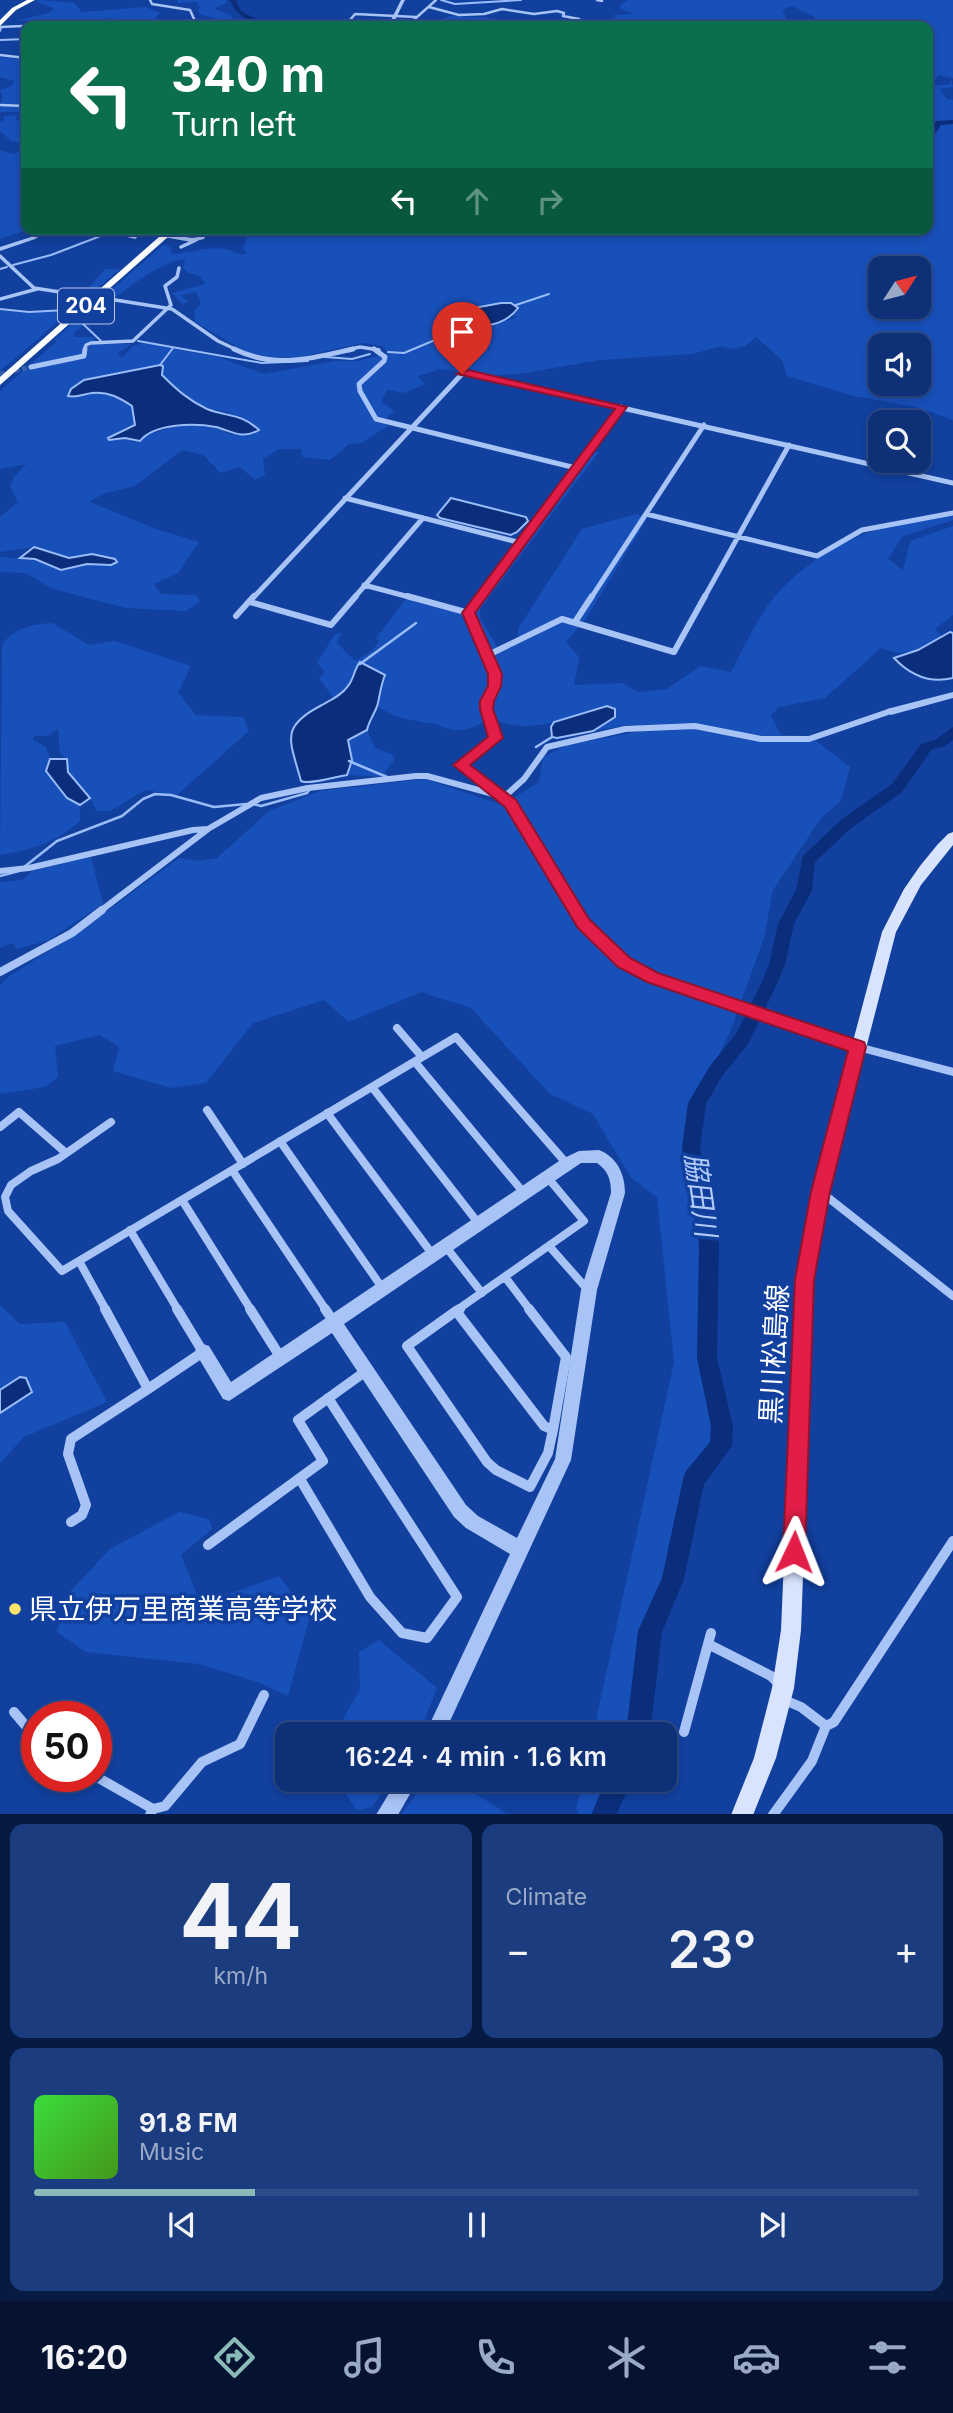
<!DOCTYPE html>
<html lang="en">
<head>
<meta charset="utf-8">
<style>
  body { margin:0; font-family:Inter,"Noto Sans JP",sans-serif; background:#1b3c7f; color:#f1f3f6; height:100vh; display:flex; flex-direction:column; font-size:26px; white-space:nowrap }
  * { box-sizing:border-box; margin:0 }
  p { font-size:23px; color:#9aa9c6 }
  .icon { flex:none; width:38px; height:38px; fill:none; stroke:currentColor; stroke-width:2; stroke-linecap:round; stroke-linejoin:round }
  .map { position:relative; height:1814px; overflow:hidden }
  .panel { display:flex; flex-direction:column; gap:10px; padding:10px; background:#071a41; flex:1 }
  .panel>* { flex:none }
  .banner { position:absolute; left:21px; top:21px; width:912px; height:214px; border-radius:14px; box-shadow:0 4px 10px #0003,0 0 0 2px #2d4b89; background:#0b6e4f; color:#fff; overflow:hidden }
  .needle { width:46px; rotate:54deg }
  .fabs { position:absolute; left:868px; top:256px; display:grid; gap:14px }
  .fabs a { display:grid; place-items:center; width:63px; height:63px; border-radius:14px; background:#0d3077; box-shadow:0 4px 10px #0003,0 0 0 2px #2d4b89; font-size:35px }
  .speed { position:absolute; left:21px; top:1701px; display:flex; gap:14px; font-size:35px; font-weight:700; text-align:center }
  .speed>* { display:grid; place-content:center; width:91px; height:91px; border-radius:50%; background:#0d3077; box-shadow:0 4px 10px #0003,0 0 0 2px #2d4b89; line-height:1 }
  .speed .limit { border:10px solid #d22; background:#fff; color:#111 }
  .pin { position:absolute; display:grid; place-items:center; width:60px; height:60px; color:#fff; margin:-72px -30px; border-radius:50% 50% 50% 0; rotate:-45deg; box-shadow:0 0 7px #0007 }
  .pin .icon { rotate:45deg }
  .me { position:absolute; width:77px; margin:-38px; rotate:2deg; stroke-linejoin:round; filter:drop-shadow(0 0 5px #0008) }
  .turn { display:flex; align-items:center; gap:24px; height:147px; padding:0 35px; font-size:32px }
  .turn .icon { width:91px; height:91px; stroke-width:2.5 }
  .turn b { display:block; font-size:49px; line-height:60px }
  .lanes { display:flex; align-items:center; height:66px; padding:0 35px; background:#0003; justify-content:center; gap:35px; direction:ltr }
  .lanes .off { opacity:.35 }
  .big { font-size:52px; font-weight:600; line-height:1.1 }
  .panel .card { flex:1; display:flex; flex-direction:column; justify-content:center; gap:10px; min-width:0; padding:0 24px; border-radius:14px; background:#1b3c7f }
  .panel .dial { align-items:center; gap:0 }
  .dial b { font-size:91px; line-height:1 }
  .song { display:flex; align-items:center; gap:21px }
  .cover { width:84px; height:84px; border-radius:10px; background:linear-gradient(135deg,hsl(120 70% 55%),hsl(100 70% 35%)) }
  .played { height:7px; border-radius:4px; background:linear-gradient(90deg,#8bbbb9 25%,#2d4b89 25%) }
  .keys { display:flex; justify-content:space-around; direction:ltr }
  .heat { display:flex; justify-content:space-between; align-items:center; font-size:38px; direction:ltr }
  .panel .tiles { flex:1; display:grid; gap:10px; grid-template-columns:1fr 1fr }
  .card:last-child { grid-column:span 2 }
  .trip { position:absolute; left:275px; top:1722px; width:402px; height:70px; border-radius:14px; background:#0d3077; box-shadow:0 4px 10px #0003,0 0 0 2px #2d4b89; font-weight:600; line-height:70px; text-align:center }
  .dock { display:flex; height:112px; justify-content:space-around; align-items:center; background:#051330; color:#9aa9c6 }
  .dock .icon { width:49px; height:49px }
  .dock .current { color:#8bbbb9 }
  .dock b { font-size:32px; color:#f1f3f6 }
  .map>svg:first-child { display:block }
  .green { fill:#1850ba; fill-rule:evenodd }
  .water { fill:#0a2e7b; stroke:#9abcf8; stroke-width:2 }
  .lines { fill:none; stroke-linecap:round; stroke-linejoin:round }
  .stream-far1 { stroke:#9abcf8; stroke-width:2 }
  .stream { stroke:#9abcf8; stroke-width:2.5 }
  .river { fill:#0a2e7b; fill-rule:evenodd }
  .minor-tunnel-far1 { stroke:#355dad; stroke-width:3.5; stroke-dasharray:3.5 2; stroke-linecap:butt }
  .minor-tunnel { stroke:#355dad; stroke-width:5; stroke-dasharray:5 2.5; stroke-linecap:butt }
  .minor-far5 { stroke:#a8c3f5; stroke-width:2.5 }
  .minor-far4 { stroke:#a8c3f5; stroke-width:3.5 }
  .minor-far3 { stroke:#a8c3f5; stroke-width:5 }
  .minor-far2 { stroke:#a8c3f5; stroke-width:6 }
  .minor-far1 { stroke:#a8c3f5; stroke-width:8 }
  .minor { stroke:#a8c3f5; stroke-width:10 }
  .tertiary { fill:#a8c3f5; fill-rule:evenodd }
  .secondary { fill:#d8e4fe; fill-rule:evenodd }
  .trunk { fill:#fafcff; fill-rule:evenodd }
  .route { fill:#e11d48; stroke:#92132f; stroke-width:2 }
  .poi-dot { fill:#ffe46c; stroke:#11409f; stroke-width:2.5 }
  .labels { text-anchor:middle; stroke-width:7; stroke-linejoin:round; paint-order:stroke }
  .shield { fill:#11409f; stroke:#b8c6e2; stroke-width:2 }
  .shield-label { font-size:21px; font-weight:bold; fill:#fff }
  .near-water-label { font-size:28px; font-style:italic; fill:#b4cdfb; stroke:#11409f }
  .near-street-label { font-size:28px; fill:#fff; stroke:#11409f }
  .near-poi-label { font-size:28px; fill:#fff; stroke:#11409f; text-anchor:start }
</style>
</head>
<body>
<div class="map">
<svg width="953" height="1815" viewBox="0 0 953 1815">
  <rect width="100%" height="100%" fill="#11409f"/>
  <path class="green" d="M41 0 74 3 82 12 146 7 160 13 151 22 174 25 150 26 111 18 66 23 44 20 16 21 51 12 54 8 36 2Z
    M177 0H225L228 2 214 9 230 15 233 19 223 26H212L210 22 219 19 202 15 197 10 200 8 197 2 178 3Z
    M626 0H953V78L939 75 934 80 928 79V26H816L819 23 813 16 792 6 782 10 791 26H604L608 25 603 22 616 17 613 15 634 14 621 9 620 4 628 2Z
    M451 16 492 18 510 23 524 21 536 26H457L438 20Z
    M0 57 26 60V109L24 112H0L2 96 0 90 12 86 14 81 0 77Z
    M951 79 953 87 940 89 947 99 953 100V420L916 407 854 396 787 376 782 360 756 337 745 346 732 349 722 346 692 354 600 360 519 374 485 376 440 369 418 376 425 384 404 393 387 390 381 402 395 411 382 422 388 426 361 443 349 444 330 460 302 457 301 449H280L263 459 265 475 255 480 240 467 221 473 203 455 182 450 135 486 102 494 90 502 156 529 199 542 178 573 154 584 161 594 196 595 200 601 186 611 126 608 53 589 25 573 0 572V557L35 559 67 567 87 564 111 565 93 554 70 558 34 547 0 552V517L18 502 10 487 14 477 26 464 0 469V391L56 342 55 339 162 246 167 245 171 248V254C197 253 216 241 241 255L247 253 243 248 248 236 235 229H928V85H949ZM182 259 185 261 183 268 188 273 200 276 205 284 172 293 182 304 188 302 181 295 196 292 201 304 194 311 195 322 253 356 295 358 363 343 382 346 387 351 385 354 358 361H335L264 374 218 357 144 343 133 346 122 358 117 353 132 344H94L88 347V351L82 350 84 346 96 341 93 337H75L73 334C106 307 141 270 182 259ZM880 268H919V306H880ZM517 308 512 315 518 317 480 329 481 327 446 319 462 310ZM880 345H919V383H880ZM162 375C182 395 199 409 228 412L232 435C200 419 165 425 134 442L125 438 109 440 108 438 135 425 132 406 116 396 94 392Z
    M18 115 16 119 26 126V229H29L0 239V150L13 154 22 151 19 143 11 141 0 131V122L4 120V116Z
    M105 269H120L0 371V310L30 313 70 308Z
    M593 451 599 452 480 609V618L498 648 518 638V629L582 529 637 514 647 519 585 620 566 642 579 657 574 685 622 683 638 692 667 689 700 666 731 672C743 650 754 625 768 605 809 550 886 517 953 516V520L903 536 888 559 903 570 910 541 953 526V615L935 629 942 637C918 651 908 658 881 648L825 698 779 707 771 716 781 735 810 736 850 767 841 801 821 818 773 890 764 938 732 1027 719 1055 704 1075 693 1104 687 1142 705 1243 704 1358 719 1441 692 1473 633 1734H593L674 1362 657 1197 631 1178 593 1114 550 1094 471 1008 421 992 349 1022 324 1000 253 1023 206 1083 171 1088 113 1071 119 1047 100 1035 55 1046 58 1077 45 1087 0 1094V985L11 975 76 934 179 858 200 861 217 858 269 811 320 791 425 779 502 805 539 782 543 757 567 745 657 728 630 725 593 731 615 717 607 706C570 717 527 738 491 717 481 725 463 733 450 729 445 728 440 725 435 724 413 720 396 720 378 706V693L355 668 350 686 334 699 319 678 325 672 317 663 335 634 341 633 337 643 355 661 373 650 379 641 376 638 406 599 465 614C475 635 477 655 489 674H500C493 653 475 633 473 611Z
    M52 623 89 645 115 641 191 666 178 693 196 715 243 717 249 731 177 795 145 790 110 811H97L90 798 67 772V759L60 754 58 729 47 736H34L33 740 46 747 50 759 46 771 67 798 80 805V820C58 843 30 850 0 855L2 645C13 628 33 624 52 623Z
    M367 730 375 748 391 754 395 759 385 772 388 777 347 775 352 760 348 740Z
    M91 857 103 904 47 941 16 949 12 943 0 948V882L23 880 32 871Z
    M0 1305 20 1324 65 1322 107 1402 24 1437 0 1463Z
    M179 1512 209 1519 212 1529 181 1555 197 1595 229 1594 279 1576 310 1616 288 1696 258 1682 199 1664 86 1652 57 1632 68 1594 110 1549Z
    M379 1640 437 1688 419 1734H335L360 1689 359 1652Z
    M341 1780H391L372 1807 357 1810 343 1791Z
    M427 1780H455L507 1814H401Z
    M583 1780H609L591 1814H579L576 1809Z"/>
  <path class="water" d="M501 303H511L518 308C501 331 469 328 445 318L458 311Z
    M160 365 163 366 162 375C176 389 188 400 207 409 227 417 241 413 259 430 241 440 232 431 216 427 195 423 154 423 140 441L125 438 109 440 108 438 135 425 132 406C120 398 108 391 92 393 83 394 78 398 68 396L71 389 84 380Z
    M451 498 526 517 528 521 517 532 511 535 440 518 437 515Z
    M34 547 69 558 92 554 115 559 117 562 111 565 87 564 61 570 35 559 20 558Z
    M950 632 953 633V678C929 684 910 675 894 658L918 650Z
    M360 662 385 675C381 685 380 693 378 703 376 712 369 720 367 730L348 740 352 760 347 775C334 777 310 785 301 781 290 740 279 727 322 705 331 700 342 695 348 686 354 679 354 669 360 662Z
    M607 706 615 709V717L593 731 557 738 552 737 551 727 554 722Z
    M50 759H67L68 772 90 798 80 805 67 798 46 771Z
    M20 1377 26 1378 32 1392 0 1413V1390Z"/>
  <g class="lines">
    <path class="stream-far1" d="M441 0 455 4 521 0
      M0 31 1 28
      M0 40 26 39
      M13 265 51 255 111 232
      M0 269 7 267
      M516 305 549 294
      M0 309 29 312 67 310
      M81 322 101 341
      M138 341 262 363 308 361
      M388 352 404 353 454 332
      M325 357 352 359 370 354
      M160 365 173 348"/>
    <path class="stream" d="M360 664 416 623
      M536 747 552 737
      M349 761 387 777
      M253 804 261 806 307 793 311 788
      M0 876 19 871 57 841 122 816 143 799 155 794 171 795 214 807 246 804"/>
    <path class="river" d="M230 0H236L241 11 269 26C252 27 236 15 230 0Z
      M953 120V124L941 125 931 140H928V133L936 121Z
      M953 727V740L945 746 931 750 902 792 851 828 815 862 812 890 794 924 785 965 776 986 748 1044 722 1076 706 1104 700 1148 719 1244 717 1358 733 1426 732 1446 704 1484 684 1579 662 1632 650 1734H626L638 1631 662 1578 683 1479 686 1471 710 1442 711 1426 697 1358 699 1244 682 1148 688 1103 710 1066 736 1034 760 986 769 965 778 924 796 890 803 856 841 820 892 784 921 744 935 740Z
      M606 1780H632L616 1815H591Z"/>
    <path class="minor-tunnel-far1" d="M86 296 109 299"/>
    <path class="minor-tunnel" d="M0 374 31 367"/>
    <path class="minor-far5" d="M150 0 152 4 190 10 194 19 188 26
      M597 0 602 1
      M429 7 459 15 484 14 502 9 534 14 557 11 564 13 563 16 579 19
      M345 26 355 14 416 17
      M407 26 436 0
      M0 27 93 23 131 26
      M0 55 26 58
      M0 105 26 106"/>
    <path class="minor-far4" d="M120 229 117 233 135 237
      M181 247 196 240
      M0 256 34 288 86 296
      M0 299 37 289
      M109 299 172 309 218 341 237 350
      M85 350 86 345 91 343 133 341 171 305 165 286 177 277 179 268
      M346 350 360 347 379 350"/>
    <path class="minor-far3" d="M234 349C275 369 310 359 353 349
      M374 349 385 357 384 361 359 384 360 391 376 419 576 468
      M31 367 84 356 85 349
      M345 498 521 543
      M646 514 817 556 862 530 953 513
      M364 585 413 598
      M253 598 462 374 468 373 953 483
      M354 598 423 518
      M480 598 621 407
      M591 598 704 425
      M704 598 789 445"/>
    <path class="minor-far2" d="M407 596 469 613
      M481 596 469 613 495 674 487 709 496 738 460 766 510 804 576 912
      M250 602 331 625 356 596
      M236 616 254 596
      M575 622 592 596
      M488 655 562 619 674 652 705 596
      M0 871 29 868 193 830 208 829
      M99 912 208 829 261 798 308 788 416 776H427L504 797 524 779 547 747 625 729 695 726 761 739H809L891 711"/>
    <path class="minor-far1" d="M575 910C594 942 620 961 652 977L858 1047 953 1072
      M0 972 72 933 102 910
      M397 1028 422 1057
      M415 1062 524 1193
      M372 1087 479 1224
      M207 1110 243 1164
      M327 1113 433 1255
      M111 1122 58 1159 31 1171 11 1185 5 1197 8 1211 62 1271 456 1037 567 1164
      M0 1127 19 1112 66 1153
      M280 1141 383 1289
      M232 1170 326 1310
      M821 1192 953 1296
      M182 1200 251 1310
      M130 1230 178 1310
      M549 1246 588 1290
      M446 1247 482 1293
      M79 1261 106 1310
      M505 1277 530 1310
      M457 1310 584 1221 548 1178"/>
    <path class="minor" d="M105 1309 148 1389 203 1352 177 1309
      M250 1309 281 1358
      M325 1309 334 1322
      M529 1309 566 1357 553 1430
      M456 1311 544 1426 553 1430 548 1453 530 1487 496 1470 487 1462 407 1346Z
      M456 1311 460 1309
      M300 1479 370 1597 402 1633 427 1638 457 1597 328 1398
      M71 1522 82 1515 86 1505 68 1454 71 1439 148 1389
      M208 1545 323 1461 298 1420 366 1371
      M708 1644 771 1676 780 1685
      M782 1699 801 1707 826 1726
      M14 1712 37 1739
      M684 1732 711 1633
      M95 1776 153 1809
      M150 1815 153 1809 165 1806 202 1762 240 1744 264 1695
      M773 1815 812 1761 826 1726 834 1722 953 1541"/>
    <path class="tertiary" d="M401 0H405L392 26H388Z
      M43 229H51L35 239 0 251V247L31 237Z
      M117 229H135L192 238 199 237 203 230 208 231 204 239 192 242Z
      M953 692V698L891 715 886 711 887 709Z
      M599 1150C617 1157 625 1174 625 1193L597 1290 571 1460 444 1734H425L510 1554 466 1528 454 1517 332 1333 229 1401 223 1399 195 1352 197 1346 203 1344 209 1346 231 1382 562 1159 579 1151ZM581 1163H597C608 1171 611 1179 611 1193L581 1290 555 1459 517 1538 478 1516 466 1505 344 1324Z
      M397 1780H418L398 1815H376Z"/>
    <path class="secondary" d="M953 832V845L921 885 896 932 829 1192 814 1280 801 1630 794 1688 776 1758 753 1815H731L754 1758 772 1688 781 1630 796 1280 813 1192 882 932 904 889 920 866 938 844 948 834Z"/>
    <path class="trunk" d="M27 0H35L16 10 0 26V20L12 8Z
      M168 229H177L0 385V377Z"/>
  </g>
  <path class="route" d="M468 370 627 407 475 613 502 674 501 686 494 701 493 709 503 738 470 765 516 800 589 919 630 958 658 973 864 1042 866 1047 830 1192 814 1280 805 1552 802 1560 794 1563 786 1560 783 1552 795 1280 811 1192 848 1051 647 982 618 967 578 928 505 807 453 765 488 737 480 709V701L488 686V674L462 613 615 409 457 374Z"/>
  <circle class="poi-dot" cx="15" cy="1609" r="7"/>
  <g class="labels">
    <rect class="shield" x="58" y="288.5" width="56" height="35" rx="5"/>
    <g class="shield-label">
      <text x="86" y="313">204</text>
    </g>
    <g class="near-water-label">
      <text transform="translate(701 1195) rotate(82)" y="10">脇田川</text>
    </g>
    <g class="near-street-label">
      <text transform="translate(774 1354) rotate(-87)" y="10">黒川松島線</text>
    </g>
    <g class="near-poi-label">
      <text x="29" y="1619">県立伊万里商業高等学校</text>
    </g>
  </g>
</svg>
<div class="fabs">
<a><svg class="needle" viewBox="-14 -14 28 28"><path d="M0-13l5 13h-10z" fill="#e53935"/><path d="M0 13l5-13h-10z" fill="#9aa9c6"/></svg></a>
<a><svg class="icon" aria-label="sound" viewBox="0 0 24 24"><path d="M4 9h4l5-4v14l-5-4H4zM17 9q2 3 0 6"/></svg></a>
<a><svg class="icon" aria-label="search" viewBox="0 0 24 24"><circle cx="10" cy="10" r="6"/><path d="M15 15l6 6"/></svg></a>
</div>
<div class="speed"><div class="limit">50</div></div>
<div class="pin" style="left:462px;top:374px;background:#d93025"><svg class="icon" aria-label="arrive" viewBox="0 0 24 24"><path d="M6 21V4h12l-3 4 3 4H6"/></svg></div>
<svg class="me" style="left:794px;top:1552px" viewBox="-20 -20 40 40"><path d="M0-17L14 15 0 8-14 15z" fill="#e11d48" stroke="#fff" stroke-width="4"/></svg>
<div class="trip">16:24 · 4 min · 1.6 km</div>
<div class="banner">
<div class="turn"><svg class="icon" aria-label="left" viewBox="0 0 24 24"><path d="M17 20v-9H6M10 6l-5 5 5 5"/></svg><div><b>340 m</b>Turn left</div></div>
<div class="lanes"><svg class="icon" aria-label="left" viewBox="0 0 24 24"><path d="M17 20v-9H6M10 6l-5 5 5 5"/></svg><svg class="icon off" aria-label="ahead" viewBox="0 0 24 24"><path d="M12 20V5M6 11l6-6 6 6"/></svg><svg class="icon off" aria-label="right" viewBox="0 0 24 24"><path d="M7 20v-9h11M14 6l5 5-5 5"/></svg></div>
</div>
</div>
<section class="panel">
<div class="tiles">
<div class="card dial"><b>44</b><p>km/h</p></div>
<div class="card"><p>Climate</p>
<div class="heat"><a>−</a><b class="big">23°</b><a>+</a></div>
</div>
<div class="card">
<div class="song"><i class="cover"></i><div><b>91.8 FM</b><p>Music</p></div></div>
<div class="played"></div>
<div class="keys"><svg class="icon" aria-label="previous" viewBox="0 0 24 24"><path d="M18 5L8 12l10 7zM5 5v14"/></svg><svg class="icon" aria-label="pause" viewBox="0 0 24 24"><path d="M8 5v14M16 5v14"/></svg><svg class="icon" aria-label="next" viewBox="0 0 24 24"><path d="M6 5l10 7-10 7zM19 5v14"/></svg></div>
</div>
</div>
</section>
<nav class="dock">
<b>16:20</b>
<svg class="icon current" aria-label="directions" viewBox="0 0 24 24"><path d="M12 3l9 9-9 9-9-9zM9 14v-3h6M13 9l2 2-2 2"/></svg>
<svg class="icon" aria-label="music" viewBox="0 0 24 24"><path d="M9 18V5l10-2v13"/><circle cx="6" cy="18" r="3"/><circle cx="16" cy="16" r="3"/></svg>
<svg class="icon" aria-label="phone" viewBox="0 0 24 24"><path d="M5 4h4l2 5-3 2q2 4 5 5l2-3 5 2v4C11 20 4 13 5 4z"/></svg>
<svg class="icon" aria-label="climate" viewBox="0 0 24 24"><path d="M12 3v18M4 7l16 10M4 17L20 7"/></svg>
<svg class="icon" aria-label="car" viewBox="0 0 24 24"><path d="M5 17H2v-5l4-1 3-4h7l3 4 3 1v5h-3M9 17h6M6 11h13"/><circle cx="7" cy="17" r="2"/><circle cx="17" cy="17" r="2"/></svg>
<svg class="icon" aria-label="filters" viewBox="0 0 24 24"><path d="M4 7h16M4 17h16"/><circle cx="9" cy="7" r="2"/><circle cx="15" cy="17" r="2"/></svg>
</nav>
</body>
</html>
